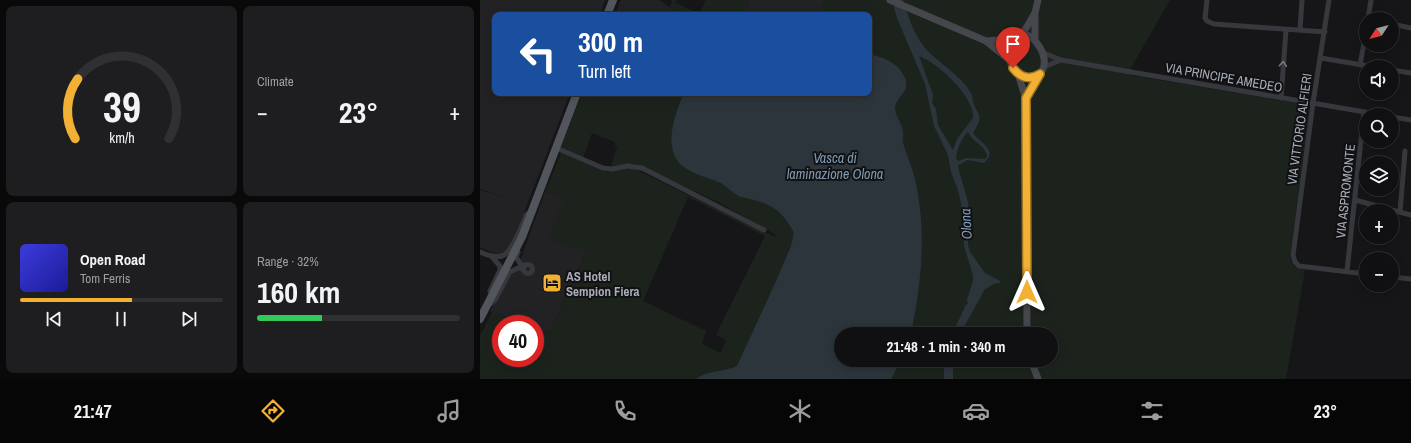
<!DOCTYPE html>
<html lang="en">
<head>
<meta charset="utf-8">
<style>
  body { margin:0; font-family:"Archivo Narrow",sans-serif; background:#1e1e20; color:#f1f3f6; height:100vh; display:flex; flex-direction:column; font-size:15px; white-space:nowrap }
  * { box-sizing:border-box; margin:0 }
  p { font-size:13px; color:#9c9d9f }
  .icon { flex:none; width:22px; height:22px; fill:none; stroke:currentColor; stroke-width:2; stroke-linecap:round; stroke-linejoin:round }
  .map { position:relative; flex:1; overflow:hidden }
  .details { display:flex; flex-direction:column; gap:6px; padding:6px; background:#09090a; width:480px }
  .details>* { flex:none }
  .top-card { position:absolute; left:12px; top:12px; width:380px; height:84px; border-radius:8px; box-shadow:0 2px 10px #0003,0 0 0 1px #303032; background:#1a4fa0; color:#fff; overflow:hidden }
  .needle { width:26px; rotate:234deg }
  .tools { position:absolute; left:879px; top:12px; display:grid; gap:8px }
  .tools a { display:grid; place-items:center; width:40px; height:40px; border-radius:50%; background:#101012; box-shadow:0 2px 10px #0003,0 0 0 1px #303032; font-size:20px }
  .speed { position:absolute; left:12px; top:315px; display:flex; gap:8px; font-size:20px; font-weight:700; text-align:center }
  .speed>* { display:grid; place-content:center; width:52px; height:52px; border-radius:50%; background:#101012; box-shadow:0 2px 10px #0003,0 0 0 1px #303032; line-height:1 }
  .speed .limit { border:6px solid #d22; background:#fff; color:#111 }
  .pin { position:absolute; display:grid; place-items:center; width:34px; height:34px; color:#fff; margin:-41px -17px; border-radius:50% 50% 50% 0; rotate:-45deg; box-shadow:0 0 4px #0007 }
  .pin .icon { rotate:45deg }
  .me { position:absolute; width:44px; margin:-22px; rotate:0deg; stroke-linejoin:round; filter:drop-shadow(0 0 3px #0008) }
  .turn { display:flex; align-items:center; gap:14px; height:84px; padding:0 20px; font-size:18px }
  .turn .icon { width:52px; height:52px; stroke-width:2.5 }
  .turn b { display:block; font-size:28px; line-height:34px }
  .big { font-size:30px; font-weight:800; line-height:1.1 }
  .details .tile { flex:1; display:flex; flex-direction:column; justify-content:center; gap:6px; min-width:0; padding:0 14px; border-radius:8px; background:#1e1e20 }
  .details .dial { align-items:center; gap:0 }
  .dial svg { height:104px; overflow:visible; fill:none; stroke:#303032; stroke-width:7; stroke-linecap:round; text-anchor:middle }
  .dial text { fill:#f1f3f6; stroke:none }
  .song { display:flex; align-items:center; gap:12px }
  .cover { width:48px; height:48px; border-radius:6px; background:linear-gradient(135deg,hsl(240 70% 55%),hsl(240 70% 35%)) }
  .played { height:4px; border-radius:2px; background:linear-gradient(90deg,#f2b134 55%,#303032 55%) }
  .keys { display:flex; justify-content:space-around; direction:ltr }
  .heat { display:flex; justify-content:space-between; align-items:center; font-size:22px; direction:ltr }
  .charge { height:6px; border-radius:3px; background:linear-gradient(90deg,#34c759 32%,#303032 0) }
  .details .tiles { flex:1; display:grid; gap:6px; grid-template-columns:repeat(2,1fr) }
  .trip { position:absolute; left:354px; top:327px; width:224px; height:40px; border-radius:20px; background:#101012; box-shadow:0 2px 10px #0003,0 0 0 1px #303032; font-weight:800; line-height:40px; text-align:center }
  .tabs { display:flex; height:64px; justify-content:space-around; align-items:center; background:#060607; color:#9c9d9f }
  .tabs .icon { width:28px; height:28px }
  .tabs .on { color:#f2b134 }
  .tabs b { font-size:18px; color:#f1f3f6 }
  main { display:flex; flex:1; min-height:0 }
  .map>svg:first-child { display:block }
  .built { fill:#222225 }
  .green { fill:#1c231d; fill-rule:evenodd }
  .water { fill:#2c353c; fill-rule:evenodd }
  .lines { fill:none; stroke-linecap:round; stroke-linejoin:round }
  .street { stroke:#37383d; stroke-width:5 }
  .secondary { stroke:#45474d; stroke-width:7 }
  .primary { stroke:#53555c; stroke-width:8 }
  .oneway { stroke:#757881 }
  .route-casing { stroke:#9d7322; stroke-width:10 }
  .route { stroke:#f2b134; stroke-width:7 }
  .labels { text-anchor:middle; stroke-width:4; stroke-linejoin:round; paint-order:stroke }
  .street-label { font-size:13px; fill:#a8adb8; stroke:#111113 }
  .poi-label { font-size:13px; font-weight:bold; fill:#a8adb8; stroke:#111113; text-anchor:start }
  .water-label { font-size:14px; font-style:italic; fill:#7f9bb3; stroke:#111113 }
</style>
</head>
<body>
<main>
<section class="details">
<div class="tiles">
<div class="tile dial"><svg viewBox="0 0 100 80">
<path d="M14 69A42 42 0 1 1 86 69"/>
<path d="M14 69A42 42 0 0 1 16 23" stroke="#f2b134"/>
<text x="50" y="56" font-size="32" font-weight="700">39</text>
<text x="50" y="72" font-size="11">km/h</text>
</svg></div>
<div class="tile"><p>Climate</p>
<div class="heat"><a>−</a><b class="big">23°</b><a>+</a></div>
</div>
<div class="tile">
<div class="song"><i class="cover"></i><div><b>Open Road</b><p>Tom Ferris</p></div></div>
<div class="played"></div>
<div class="keys"><svg class="icon" aria-label="previous" viewBox="0 0 24 24"><path d="M18 5L8 12l10 7zM5 5v14"/></svg><svg class="icon" aria-label="pause" viewBox="0 0 24 24"><path d="M8 5v14M16 5v14"/></svg><svg class="icon" aria-label="next" viewBox="0 0 24 24"><path d="M6 5l10 7-10 7zM19 5v14"/></svg></div>
</div>
<div class="tile"><p>Range · 32%</p><b class="big">160 km</b><div class="charge"></div></div>
</div>
</section>
<div class="map">
<svg width="931" height="379" viewBox="0 0 931 379">
  <rect width="100%" height="100%" fill="#161618"/>
  <path class="built" d="M0 0H125L120 15H15V93H90L27 257 0 248V190L29 198 0 189Z
    M141 0H179L190 7 187 15H135Z
    M270 0H345L339 15H264Z
    M65 192 84 198 73 240 107 250 69 333 55 328V324H45L10 311 40 261Z"/>
  <path class="green" d="M190 0H196L195 3 219 13 226 0H270L264 15H187L192 1Z
    M345 0H690L651 68 650 75 821 104 826 106 829 111 810 256C812 265 815 269 825 270L806 379H0V336L12 312 14 311 45 324H21V358H55V328L69 333 97 273 107 250 76 242 73 240 74 238 69 236 84 198 65 192 81 153 127 172 153 168 295 237V234L238 202 160 166 149 164 131 166 137 147 135 146V142L112 133 103 158 81 148V146L102 93H389V15H339ZM208 197 285 236 236 335 246 340 241 353 222 344 226 331 163 301ZM361 334H571V360H361Z"/>
  <path class="water" d="M414 0H423C428 16 434 35 445 48 459 64 480 74 491 93 493 97 492 101 494 105 495 108 497 110 498 113 502 121 496 127 493 133 500 143 519 150 504 163L487 160 481 164 478 165V167L488 202 489 213 488 245 490 252 505 273 520 281V283L514 284 505 289 480 334H472L486 305 488 304 487 300 493 281V275L484 246 485 221 478 190 471 172 468 155 454 126 445 84 417 18 414 8ZM439 56C457 62 496 98 493 118L477 139 473 150 458 125 456 109 452 103 453 95ZM488 132C490 135 492 139 494 140 501 146 506 148 507 157L505 159 486 158 479 161 476 159C476 151 482 137 488 132Z
    M389 54C404 58 418 62 425 78 431 92 416 96 415 108 415 116 422 123 423 131 424 135 422 139 423 143 426 154 431 164 434 175 447 229 442 279 431 334H361V360H421L411 379H216C228 370 244 372 257 366L297 279 311 246 314 233C303 212 293 204 270 199 267 198 264 198 261 197 253 194 248 187 241 183 229 178 215 175 204 167 181 150 195 114 204 93H389Z
    M464 360H473V379H464Z"/>
  <g class="lines">
    <path class="street" d="M727 0 725 18 727 21 734 24 845 32
      M849 0 833 103 813 255 815 262 819 266 886 274
      M888 19 891 0
      M912 24 931 28
      M820 30 822 0
      M564 53 581 60 902 115
      M841 58 894 67
      M880 65 886 32
      M564 67 581 60
      M912 70 931 73
      M801 98 806 30
      M912 117 931 120
      M76 148 123 168 132 169 147 166 162 168 284 230
      M875 200 931 215
      M920 212 925 151
      M0 252C7 255 15 258 22 256 32 253 42 225 46 215L50 212
      M38 252 36 257 41 265H45
      M43.5 269a4.5 4.5 0 1 1 9 0a4.5 4.5 0 1 1-9 0Z
      M867 271 884 112
      M912 277 931 279
      M10 291 20 270V266L12 257
      M9 305 15 300 30 272 40 267 43 270"/>
    <path class="secondary" d="M410 0 506 41 528 59
      M541 34C547 34 552 37 556 42 579 70 549 92 532 66 527 57 524 46 533 38 535 36 539 36 541 34 547 29 551 19 555 13
      M555 40V13L558 0
      M506 41 532 39
      M538 74 546 99 547 334
      M546 99 559 74
      M551 360 558 379"/>
    <path class="primary" d="M127 15 133 0
      M0 319 42 237 97 93"/>
  </g>
  <defs><path id="oneway-chevron" d="M-2-3.5L2.5 0L-2 3.5" fill="none" stroke-width="1.6" stroke-linecap="round" stroke-linejoin="round"/></defs>
  <use class="oneway" href="#oneway-chevron" transform="translate(803 64) rotate(-86)"/>
  <g class="lines">
    <g class="route-casing">
      <path id="route" d="M533 68C540 77 549 81 560 74L546 98 547 292"/>
    </g>
    <use href="#route" class="route"/>
  </g>
  <defs>
    <g id="hotel-square" transform="scale(1)"><rect x="-9" y="-9" width="18" height="18" rx="4" fill="#f2b134" stroke="#111113"/><path d="M-6-4.5h1.5V1H6V5H4.5V3h-9V5H-6ZM-4 0a1.8 1.8 0 1 1 3.6 0ZM.5 0V-2.5h3Q6-2.5 6 0Z" fill="#111"/></g>
  </defs>
  <g fill-rule="evenodd">
    <use href="#hotel-square" x="72" y="283"/>
  </g>
  <g class="labels">
    <g class="street-label">
      <text transform="translate(744 77) rotate(10)" y="5">VIA PRINCIPE AMEDEO</text>
      <text transform="translate(819 129) rotate(-82)" y="5">VIA VITTORIO ALFIERI</text>
      <text transform="translate(865 191) rotate(-84)" y="5">VIA ASPROMONTE</text>
    </g>
    <g class="poi-label">
      <text x="86" y="281">AS Hotel<tspan x="86" dy="15">Sempion Fiera</tspan></text>
    </g>
    <g class="water-label">
      <text x="355" y="163">Vasca di<tspan x="355" dy="16">laminazione Olona</tspan></text>
      <text transform="translate(486 224) rotate(-93)" y="5">Olona</text>
    </g>
  </g>
</svg>
<div class="tools">
<a><svg class="needle" viewBox="-14 -14 28 28"><path d="M0-13l5 13h-10z" fill="#e53935"/><path d="M0 13l5-13h-10z" fill="#9c9d9f"/></svg></a>
<a><svg class="icon" aria-label="sound" viewBox="0 0 24 24"><path d="M4 9h4l5-4v14l-5-4H4zM17 9q2 3 0 6"/></svg></a>
<a><svg class="icon" aria-label="search" viewBox="0 0 24 24"><circle cx="10" cy="10" r="6"/><path d="M15 15l6 6"/></svg></a>
<a><svg class="icon" aria-label="layers" viewBox="0 0 24 24"><path d="M12 4l9 5-9 5-9-5zM3 14l9 5 9-5"/></svg></a>
<a>+</a>
<a>−</a>
</div>
<div class="speed"><div class="limit">40</div></div>
<div class="pin" style="left:533px;top:68px;background:#d93025"><svg class="icon" aria-label="arrive" viewBox="0 0 24 24"><path d="M6 21V4h12l-3 4 3 4H6"/></svg></div>
<svg class="me" style="left:547px;top:292px" viewBox="-20 -20 40 40"><path d="M0-17L14 15 0 8-14 15z" fill="#f2b134" stroke="#fff" stroke-width="4"/></svg>
<div class="trip">21:48 · 1 min · 340 m</div>
<div class="top-card">
<div class="turn"><svg class="icon" aria-label="left" viewBox="0 0 24 24"><path d="M17 20v-9H6M10 6l-5 5 5 5"/></svg><div><b>300 m</b>Turn left</div></div>
</div>
</div>
</main>
<nav class="tabs">
<b>21:47</b>
<svg class="icon on" aria-label="directions" viewBox="0 0 24 24"><path d="M12 3l9 9-9 9-9-9zM9 14v-3h6M13 9l2 2-2 2"/></svg>
<svg class="icon" aria-label="music" viewBox="0 0 24 24"><path d="M9 18V5l10-2v13"/><circle cx="6" cy="18" r="3"/><circle cx="16" cy="16" r="3"/></svg>
<svg class="icon" aria-label="phone" viewBox="0 0 24 24"><path d="M5 4h4l2 5-3 2q2 4 5 5l2-3 5 2v4C11 20 4 13 5 4z"/></svg>
<svg class="icon" aria-label="climate" viewBox="0 0 24 24"><path d="M12 3v18M4 7l16 10M4 17L20 7"/></svg>
<svg class="icon" aria-label="car" viewBox="0 0 24 24"><path d="M5 17H2v-5l4-1 3-4h7l3 4 3 1v5h-3M9 17h6M6 11h13"/><circle cx="7" cy="17" r="2"/><circle cx="17" cy="17" r="2"/></svg>
<svg class="icon" aria-label="filters" viewBox="0 0 24 24"><path d="M4 7h16M4 17h16"/><circle cx="9" cy="7" r="2"/><circle cx="15" cy="17" r="2"/></svg>
<b>23°</b>
</nav>
</body>
</html>
